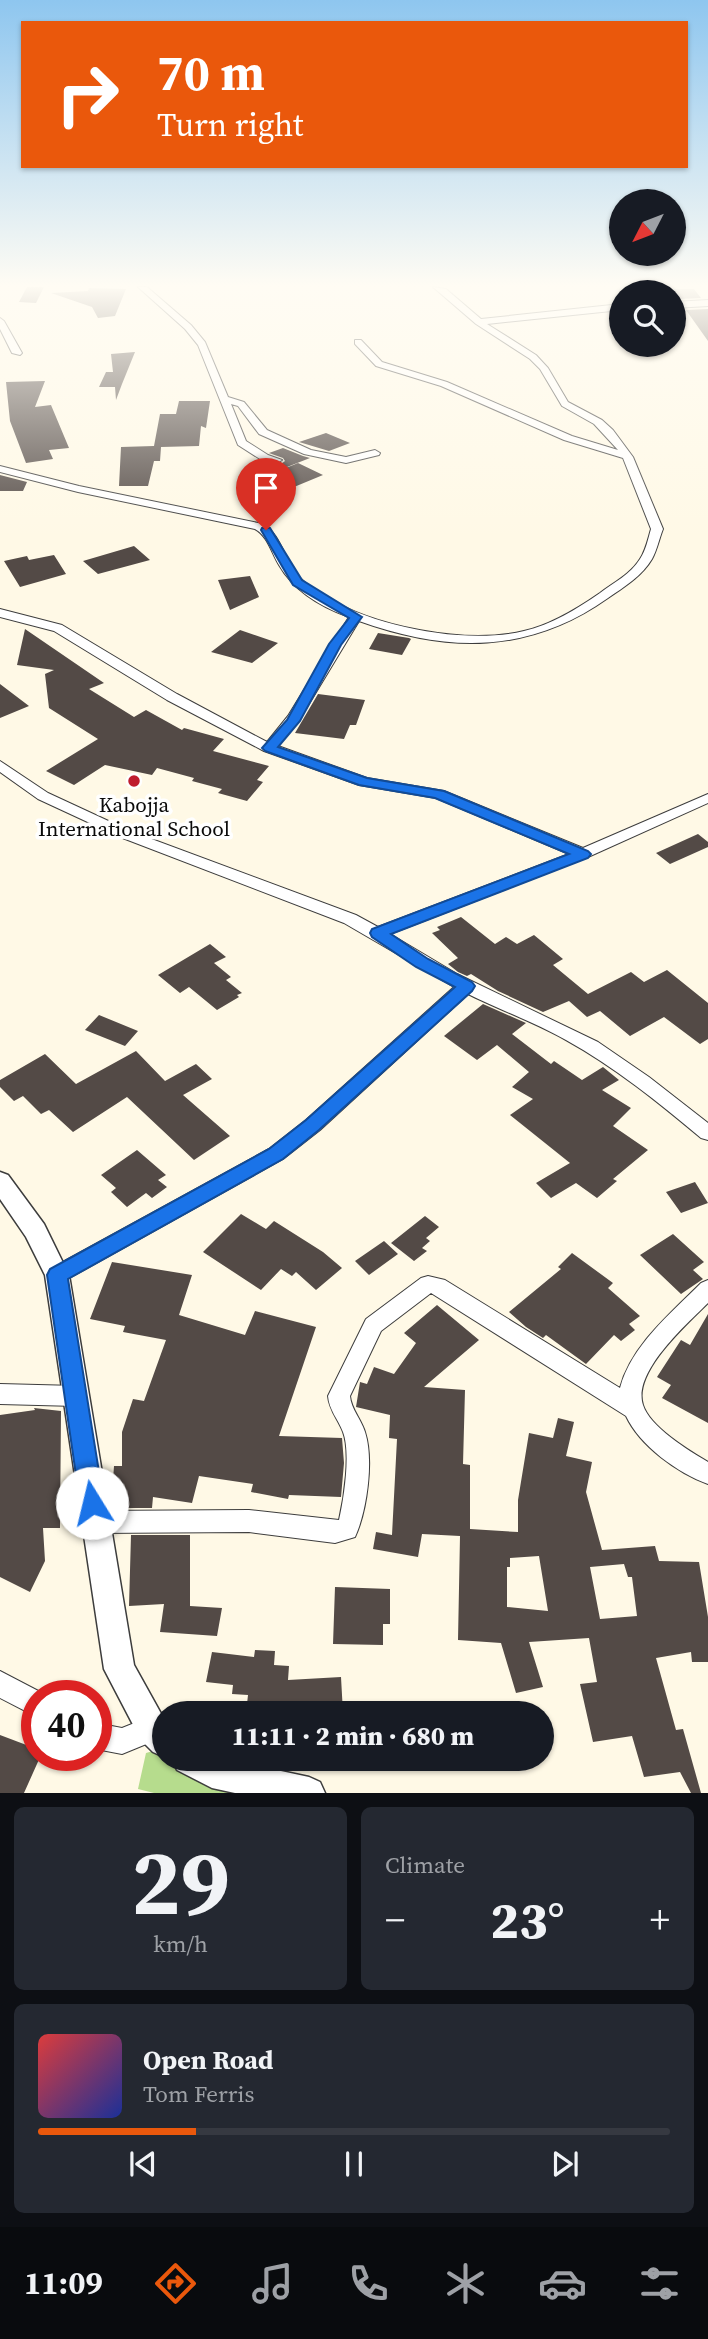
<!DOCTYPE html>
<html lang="en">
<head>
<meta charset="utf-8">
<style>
  body { margin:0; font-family:"Source Serif 4",serif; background:#242831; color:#f1f3f6; height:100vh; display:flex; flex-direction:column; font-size:26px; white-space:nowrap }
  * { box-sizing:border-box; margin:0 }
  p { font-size:23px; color:#9ea1a6 }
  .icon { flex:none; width:38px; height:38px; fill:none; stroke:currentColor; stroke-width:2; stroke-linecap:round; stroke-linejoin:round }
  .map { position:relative; height:1793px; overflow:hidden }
  .details { display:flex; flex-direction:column; gap:14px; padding:14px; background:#0d0f14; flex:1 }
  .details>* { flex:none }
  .banner { position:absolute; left:21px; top:21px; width:667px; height:147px; border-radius:0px; box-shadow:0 2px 5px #0004; background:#ea580c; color:#fff; overflow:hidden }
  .needle { width:46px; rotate:228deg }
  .fabs { position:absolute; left:609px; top:189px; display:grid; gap:14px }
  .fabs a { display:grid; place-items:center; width:77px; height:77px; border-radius:50%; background:#171b24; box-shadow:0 2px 5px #0004; font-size:35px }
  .speed { position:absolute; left:21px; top:1680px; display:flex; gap:14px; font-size:35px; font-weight:700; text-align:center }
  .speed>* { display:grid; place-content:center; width:91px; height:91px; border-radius:50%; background:#171b24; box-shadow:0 2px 5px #0004; line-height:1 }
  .speed .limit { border:10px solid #d22; background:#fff; color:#111 }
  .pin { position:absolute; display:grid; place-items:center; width:60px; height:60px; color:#fff; margin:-72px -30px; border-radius:50% 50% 50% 0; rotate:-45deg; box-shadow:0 0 7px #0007 }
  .pin .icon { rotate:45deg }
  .me { position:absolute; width:77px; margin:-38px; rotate:351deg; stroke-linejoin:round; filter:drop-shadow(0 0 5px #0008) }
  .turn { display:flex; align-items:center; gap:24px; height:147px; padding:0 21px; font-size:32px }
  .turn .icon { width:91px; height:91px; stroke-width:2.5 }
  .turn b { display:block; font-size:49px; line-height:60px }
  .big { font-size:52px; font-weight:800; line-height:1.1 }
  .details .card { flex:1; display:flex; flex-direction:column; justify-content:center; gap:10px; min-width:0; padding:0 24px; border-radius:10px; background:#242831 }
  .details .dial { align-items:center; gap:0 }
  .dial b { font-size:91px; line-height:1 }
  .song { display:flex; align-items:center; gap:21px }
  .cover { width:84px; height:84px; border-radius:10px; background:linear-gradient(135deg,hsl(0 70% 55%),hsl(230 70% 35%)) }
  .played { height:7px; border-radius:4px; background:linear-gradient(90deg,#ea580c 25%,#363941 25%) }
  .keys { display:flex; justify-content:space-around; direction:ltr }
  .heat { display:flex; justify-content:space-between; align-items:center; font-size:38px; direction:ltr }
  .details .tiles { flex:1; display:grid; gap:14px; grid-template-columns:1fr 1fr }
  .card:last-child { grid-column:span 2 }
  .trip { position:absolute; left:152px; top:1701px; width:402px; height:70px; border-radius:35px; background:#171b24; box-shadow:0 2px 5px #0004; font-weight:800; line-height:70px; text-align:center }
  .dock { display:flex; height:112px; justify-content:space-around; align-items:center; background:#090b0e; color:#9ea1a6 }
  .dock .icon { width:49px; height:49px }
  .dock .selected { color:#ea580c }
  .dock b { font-size:32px; color:#f1f3f6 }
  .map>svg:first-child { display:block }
  .forest { fill:#b6dc8d }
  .building { fill:#534a46; fill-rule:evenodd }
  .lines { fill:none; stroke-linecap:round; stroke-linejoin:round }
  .minor-casing { stroke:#3d3d3d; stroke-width:2 }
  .tertiary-casing { stroke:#3d3d3d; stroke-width:3 }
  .minor { fill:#fff; fill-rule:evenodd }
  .tertiary { fill:#fff; fill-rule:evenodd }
  .route { fill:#1a73e8; stroke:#114b97; stroke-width:2 }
  .poi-dot { fill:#bf1c2e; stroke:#fff; stroke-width:2.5 }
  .labels { text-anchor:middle; stroke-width:7; stroke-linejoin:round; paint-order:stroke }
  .poi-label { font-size:21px; fill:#0a0a0a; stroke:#fff }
</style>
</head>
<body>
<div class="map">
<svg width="708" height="1793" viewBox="0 0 708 1793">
  <rect width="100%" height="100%" fill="#fff9e6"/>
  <path class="forest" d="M164 1748V1759H237L243 1763 245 1793H154L138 1789 146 1753Z"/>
  <path class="building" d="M27 287H44L36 303 19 302Z
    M89 288 126 289 115 316 98 318 92 307 51 293 88 291Z
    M672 289H694L701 298 678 299Z
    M708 309V341L686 310Z
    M135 352 122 384 116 400 115 387H99L106 372H113L111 354Z
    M45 381 35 407 51 405 69 448 49 450 53 459 26 463 10 421 6 382Z
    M179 401H210L206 428 201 426 199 446 161 447 160 461H154L148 486H119L121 447 154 446 160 414H176Z
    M326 433 350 443 329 451 299 442Z
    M283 448 303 456 310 458 287 467 281 464 285 461 283 458 269 453Z
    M298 463 323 475 294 487 269 475Z
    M0 475 27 482 23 491H0Z
    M134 546 150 560 98 574 83 561Z
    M54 555 66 574 20 587 4 561 27 556 29 560Z
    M250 576 259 597 230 610 218 580Z
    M25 629 104 683 89 689 134 717 146 710 182 730 184 728 224 739 213 751 269 766 257 780 263 782 247 801 218 793 222 789 192 781 194 778 157 768 152 775 105 765 74 785 46 771 98 739 49 708 45 674 54 670 17 665Z
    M240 630 278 643 252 663 211 652Z
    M378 633 409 638 411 639 402 655 369 649Z
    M0 684 29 706 0 718Z
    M318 694 365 700 356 725H350L344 739 295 733Z
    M698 834 708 842V847L670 864 656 853Z
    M461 917 495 944 506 937 517 944 534 935 563 959 553 965 588 994 631 972 644 982 667 970 708 1003V1039L700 1044 664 1017 630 1036 600 1011 587 1017 569 1001 543 1012 498 991 471 974 467 976 458 972 448 964 458 958 432 933 440 930 437 927Z
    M210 944 226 957 214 963 231 977 226 980 242 993 237 995 239 997 217 1010 189 987 180 993 158 975Z
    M483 1004 526 1023 512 1034 551 1064 554 1061 582 1080 603 1067 619 1080 602 1090 631 1108 613 1126 648 1150 613 1179 617 1181 597 1198 576 1183 551 1198 536 1183 570 1163 510 1115 533 1099 512 1087 529 1072 497 1045 477 1060 444 1036Z
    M99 1015 138 1031 125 1046 85 1030Z
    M136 1051 165 1081 196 1064 212 1079 183 1095 230 1136 194 1160 127 1097 73 1132 49 1110 41 1114 23 1096 14 1101 0 1087V1080L45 1054 76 1084Z
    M137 1150 166 1175 158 1180 167 1187 152 1198 146 1193 127 1207 111 1192 116 1188 101 1175Z
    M695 1182 708 1203 681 1213 666 1192Z
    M241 1214 266 1229 274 1221 323 1252 342 1268 316 1290 296 1272 292 1276 281 1269 261 1290 203 1252Z
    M425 1216 439 1227 426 1238 430 1241 422 1248 427 1251 414 1261 391 1243Z
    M673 1234 704 1262 693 1270 703 1279 681 1294 640 1255Z
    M384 1241 398 1254 369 1275 355 1261Z
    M572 1253 613 1283 608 1288 640 1316 629 1324 635 1330 621 1341 614 1335 586 1364 546 1335 543 1338 526 1327 509 1312 561 1269 558 1267Z
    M112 1262 192 1275 179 1315 245 1335 255 1311 316 1327 279 1436 342 1438 344 1463 341 1497 289 1495 288 1499 251 1492 253 1484 199 1476 192 1503 153 1497 152 1508H111L114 1466H122V1432L133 1399 144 1401 166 1340 123 1332 125 1326 90 1319Z
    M437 1305 479 1340 424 1387 465 1390 463 1464 470 1465V1529L518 1532V1500L529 1433 553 1438 558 1418 574 1422 566 1456 592 1462 586 1492 602 1550 655 1546 659 1561 699 1562 708 1617V1662H692L691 1652 656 1658 676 1730 683 1729 701 1793H691L680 1772 644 1777 632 1736 593 1742 580 1684 597 1682 589 1638 529 1642 543 1687 516 1693 501 1643 458 1640 460 1536 422 1534 418 1557 373 1549 376 1532 392 1535 397 1439 389 1438 390 1415 356 1407 360 1382 367 1384 374 1367 394 1374 416 1343 404 1333ZM539 1556 548 1611 507 1607V1567H510V1558ZM624 1564 628 1577H632L637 1616 600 1619 590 1567Z
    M708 1314V1423L662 1398 671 1385 657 1377 681 1340 690 1345Z
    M34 1408 61 1411 60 1528H43L45 1561 30 1592 0 1577V1415L35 1410Z
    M131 1535H190V1606L222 1608 217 1636 160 1632 164 1604 129 1606Z
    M335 1587 390 1589V1624H383V1645L333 1644Z
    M255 1650 275 1651 274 1665 289 1666 288 1680 341 1677 343 1713H308L307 1705 272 1703 271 1713H246L248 1695 232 1694 233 1685 206 1682 212 1652 254 1657Z
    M0 1735 37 1749V1755H41L24 1793H0Z"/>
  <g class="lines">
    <g class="minor-casing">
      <path id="minor" d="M138 287H147L191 325 205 342 228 397 244 402 267 430 311 450 346 457 375 450 380 453 379 455 346 463 304 454 259 434 238 406 231 404 246 441 268 455 282 460 277 463 260 459 238 445 198 345 185 329Z
        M433 287 446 289 481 319 621 304V310L487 324 536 355 548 368 568 402 602 420 613 430 633 457 663 529C659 539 657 550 652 559 642 576 624 587 608 598 529 654 448 653 359 621L301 717 278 746 367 778 444 791 583 848 708 794V803L588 857 390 934 457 974 598 1042 649 1077 708 1123V1140L701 1138C658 1102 615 1067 566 1040 534 1022 500 1010 468 994L320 1130 283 1159 64 1281 57 1283 50 1281 47 1275 50 1269 269 1149 306 1120 454 987 344 923 120 837 38 799 0 772V761L48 793 130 831 356 915 378 927 569 854 436 798 359 785 264 751 167 700 54 631 0 617V609L62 625 177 694 267 742 288 716 349 617C321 607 294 591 279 565 272 554 268 536 255 529L78 492 0 472V466L79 486 263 524C279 533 284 557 295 572 302 582 313 589 323 595 373 627 466 645 524 631 551 625 577 609 600 593 613 583 631 574 640 559 646 550 648 539 651 529L623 458 564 440 441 386 376 366 355 344V340H361L382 362 447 382 572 436 618 450 594 424 562 406 540 369 530 359 476 324Z
        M708 300V306L674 308V302Z
        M0 318 4 321 22 353 20 355 12 353 0 329Z
        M428 1276 445 1280 620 1388C631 1346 671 1313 701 1283L708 1280V1303C687 1324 632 1372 643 1405 650 1427 688 1450 708 1462V1484C678 1473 640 1446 626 1416L431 1293 381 1331 350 1396C351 1409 361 1419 365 1432 374 1460 367 1511 355 1537L335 1543 249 1532 95 1533 87 1530 83 1522 87 1514 95 1511 249 1510 339 1520C344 1498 351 1453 343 1432 338 1419 329 1410 328 1396L366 1319 421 1278Z
        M0 1384 76 1386 84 1389 87 1396 84 1403 76 1406 0 1404Z
        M0 1671 46 1695 37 1696V1717L0 1698Z
        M152 1716 161 1720 164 1728 161 1738 122 1754 96 1749V1723L122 1728Z"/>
    </g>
    <g class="tertiary-casing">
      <path id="tertiary" d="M0 1172 8 1175 44 1224 69 1275 134 1665 164 1719V1757L153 1752 141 1740 104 1669 45 1275 26 1237 0 1199Z
        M172 1759H225L309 1777 320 1782 325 1793H235L212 1788 177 1770Z"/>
    </g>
    <use href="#minor" class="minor"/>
    <use href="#tertiary" class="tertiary"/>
  </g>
  <linearGradient id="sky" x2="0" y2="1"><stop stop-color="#8ec6ef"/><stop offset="0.53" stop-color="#fffcf4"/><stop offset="1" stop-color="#fffcf4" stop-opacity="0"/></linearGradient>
  <rect width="708" height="538" fill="url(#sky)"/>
  <path class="route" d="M262 528H270L302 580 362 617 341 645 300 721 278 747 367 778 444 791 588 851 591 854 588 858 391 934 428 959 472 982 475 986 472 991 319 1130 283 1159 68 1279 104 1503 100 1511 92 1514 84 1511 80 1503 47 1275 50 1269 269 1149 306 1120 455 987 416 967 372 937 370 933 372 929 569 854 435 798 359 785 265 751 262 748 287 720 329 644 349 618 293 585 261 530Z"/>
  <circle class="poi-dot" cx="134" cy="781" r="7"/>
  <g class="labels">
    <g class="poi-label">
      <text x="134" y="812">Kabojja<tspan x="134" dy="24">International School</tspan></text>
    </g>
  </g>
</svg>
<div class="fabs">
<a><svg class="needle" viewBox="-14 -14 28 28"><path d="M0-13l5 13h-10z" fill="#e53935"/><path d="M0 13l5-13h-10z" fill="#9ea1a6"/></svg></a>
<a><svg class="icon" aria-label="search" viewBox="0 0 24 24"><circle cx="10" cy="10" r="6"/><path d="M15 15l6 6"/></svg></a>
</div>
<div class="speed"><div class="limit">40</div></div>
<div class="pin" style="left:266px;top:530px;background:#d93025"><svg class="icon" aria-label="arrive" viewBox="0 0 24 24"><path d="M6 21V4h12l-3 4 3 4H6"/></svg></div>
<svg class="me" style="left:92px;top:1503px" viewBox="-20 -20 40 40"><circle r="19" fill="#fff"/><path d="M0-13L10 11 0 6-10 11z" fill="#1a73e8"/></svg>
<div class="trip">11:11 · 2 min · 680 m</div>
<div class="banner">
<div class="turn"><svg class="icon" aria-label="right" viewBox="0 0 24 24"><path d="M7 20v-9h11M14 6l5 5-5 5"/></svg><div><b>70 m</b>Turn right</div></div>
</div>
</div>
<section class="details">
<div class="tiles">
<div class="card dial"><b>29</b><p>km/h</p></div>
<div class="card"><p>Climate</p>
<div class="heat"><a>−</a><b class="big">23°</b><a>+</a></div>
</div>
<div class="card">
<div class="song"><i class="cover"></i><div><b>Open Road</b><p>Tom Ferris</p></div></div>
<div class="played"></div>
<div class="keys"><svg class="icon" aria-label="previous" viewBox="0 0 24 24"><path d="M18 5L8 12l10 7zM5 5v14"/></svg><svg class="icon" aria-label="pause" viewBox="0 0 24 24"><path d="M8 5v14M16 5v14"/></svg><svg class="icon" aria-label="next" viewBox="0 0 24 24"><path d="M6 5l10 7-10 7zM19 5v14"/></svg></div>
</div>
</div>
</section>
<nav class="dock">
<b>11:09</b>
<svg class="icon selected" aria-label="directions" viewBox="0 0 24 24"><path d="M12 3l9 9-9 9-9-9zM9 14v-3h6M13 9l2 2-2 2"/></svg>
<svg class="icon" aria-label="music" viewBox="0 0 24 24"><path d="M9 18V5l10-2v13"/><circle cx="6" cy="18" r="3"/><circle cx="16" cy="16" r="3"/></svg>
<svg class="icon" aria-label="phone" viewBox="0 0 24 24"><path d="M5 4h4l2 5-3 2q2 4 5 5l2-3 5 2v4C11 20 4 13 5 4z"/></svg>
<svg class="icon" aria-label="climate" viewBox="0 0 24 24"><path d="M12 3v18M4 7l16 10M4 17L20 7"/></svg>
<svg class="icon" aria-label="car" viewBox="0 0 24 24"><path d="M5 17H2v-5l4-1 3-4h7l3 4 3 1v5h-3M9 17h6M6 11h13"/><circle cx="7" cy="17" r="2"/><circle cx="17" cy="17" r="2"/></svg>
<svg class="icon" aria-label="filters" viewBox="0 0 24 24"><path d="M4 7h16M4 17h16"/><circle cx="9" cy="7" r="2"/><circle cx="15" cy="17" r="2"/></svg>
</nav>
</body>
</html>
